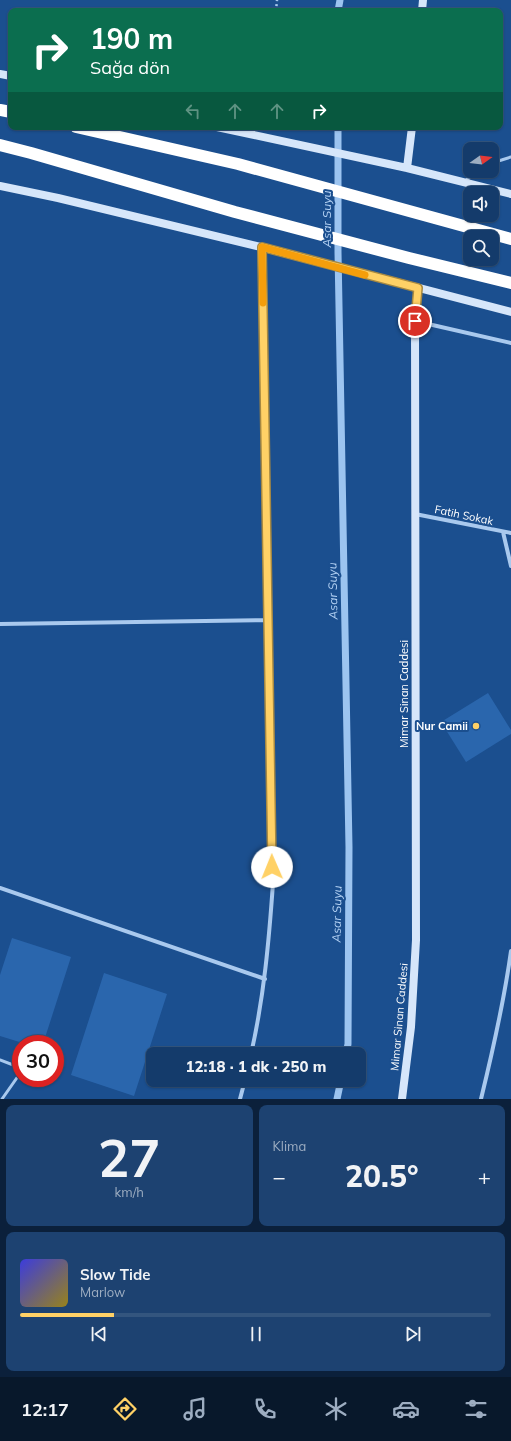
<!DOCTYPE html>
<html lang="tr">
<head>
<meta charset="utf-8">
<style>
  body { margin:0; font-family:Mulish,sans-serif; background:#1d4271; color:#f1f3f6; height:100vh; display:flex; flex-direction:column; font-size:15px; white-space:nowrap }
  * { box-sizing:border-box; margin:0 }
  p { font-size:13px; color:#9dadc1 }
  .icon { flex:none; width:22px; height:22px; fill:none; stroke:currentColor; stroke-width:2; stroke-linecap:round; stroke-linejoin:round }
  .map { position:relative; height:1099px; overflow:hidden }
  .panel { display:flex; flex-direction:column; gap:6px; padding:6px; background:#0b203b; flex:1 }
  .panel>* { flex:none }
  .banner { position:absolute; left:8px; top:8px; width:495px; height:122px; border-radius:8px; box-shadow:0 1px 3px #0004,0 0 0 1px #33557e; background:#0b6e4f; color:#fff; overflow:hidden }
  .needle { width:26px; rotate:76deg }
  .tools { position:absolute; left:463px; top:142px; display:grid; gap:8px }
  .tools a { display:grid; place-items:center; width:36px; height:36px; border-radius:8px; background:#143b6b; box-shadow:0 1px 3px #0004,0 0 0 1px #33557e; font-size:20px }
  .speed { position:absolute; left:12px; top:1035px; display:flex; gap:8px; font-size:20px; font-weight:700; text-align:center }
  .speed>* { display:grid; place-content:center; width:52px; height:52px; border-radius:50%; background:#143b6b; box-shadow:0 1px 3px #0004,0 0 0 1px #33557e; line-height:1 }
  .speed .limit { border:6px solid #d22; background:#fff; color:#111 }
  .pin { position:absolute; display:grid; place-items:center; width:34px; height:34px; color:#fff; margin:-17px; border:2px solid #fff; border-radius:50%; box-shadow:0 1px 4px #0007 }
  .me { position:absolute; width:44px; margin:-22px; rotate:359deg; stroke-linejoin:round; filter:drop-shadow(0 0 3px #0008) }
  .turn { display:flex; align-items:center; gap:14px; height:84px; padding:0 16px; font-size:18px }
  .turn .icon { width:52px; height:52px; stroke-width:2.5 }
  .turn b { display:block; font-size:28px; line-height:34px }
  .lanes { display:flex; align-items:center; height:38px; padding:0 16px; background:#0003; justify-content:center; gap:20px; direction:ltr }
  .lanes .off { opacity:.35 }
  .big { font-size:30px; font-weight:800; line-height:1.1 }
  .panel .tile { flex:1; display:flex; flex-direction:column; justify-content:center; gap:6px; min-width:0; padding:0 14px; border-radius:8px; background:#1d4271 }
  .panel .dial { align-items:center; gap:0 }
  .dial b { font-size:52px; line-height:1 }
  .song { display:flex; align-items:center; gap:12px }
  .cover { width:48px; height:48px; border-radius:6px; background:linear-gradient(135deg,hsl(240 70% 55%),hsl(50 70% 35%)) }
  .played { height:4px; border-radius:2px; background:linear-gradient(90deg,#ffd166 20%,#33557e 20%) }
  .keys { display:flex; justify-content:space-around; direction:ltr }
  .heat { display:flex; justify-content:space-between; align-items:center; font-size:22px; direction:ltr }
  .panel .tiles { flex:1; display:grid; gap:6px; grid-template-columns:1fr 1fr }
  .tile:last-child { grid-column:span 2 }
  .trip { position:absolute; left:146px; top:1047px; width:220px; height:40px; border-radius:8px; background:#143b6b; box-shadow:0 1px 3px #0004,0 0 0 1px #33557e; font-weight:800; line-height:40px; text-align:center }
  .tabs { display:flex; height:64px; justify-content:space-around; align-items:center; background:#08182b; color:#9dadc1 }
  .tabs .icon { width:28px; height:28px }
  .tabs .on { color:#ffd166 }
  .tabs b { font-size:18px; color:#f1f3f6 }
  .map>svg:first-child { display:block }
  .lines { fill:none; stroke-linecap:round; stroke-linejoin:round }
  .stream { stroke:#9cc4f0; stroke-width:7 }
  .building { fill:#2a66ad }
  .path { stroke:#a9c9ee; stroke-width:2.5; stroke-dasharray:2 3; stroke-linecap:butt }
  .lane { stroke:#a9c9ee; stroke-width:3 }
  .street { stroke:#a9c9ee; stroke-width:4 }
  .secondary { stroke:#d6e6fa; stroke-width:8 }
  .highway { stroke:#fff; stroke-width:12 }
  .route-casing { stroke:#a68842; stroke-width:10 }
  .route { stroke:#ffd166; stroke-width:7 }
  .slow { stroke:#f59e0b; stroke-width:7 }
  .poi-dot { fill:#ffd166; stroke:#1b4f8f; stroke-width:1.5 }
  .labels { text-anchor:middle; stroke-width:4; stroke-linejoin:round; paint-order:stroke }
  .street-label { font-size:11px; fill:#fff; stroke:#1b4f8f }
  .poi-label { font-size:11px; font-weight:bold; fill:#fff; stroke:#1b4f8f; text-anchor:end }
  .water-label { font-size:12px; font-style:italic; fill:#b5d3f5; stroke:#1b4f8f }
</style>
</head>
<body>
<div class="map">
<svg width="511" height="1099" viewBox="0 0 511 1099">
  <rect width="100%" height="100%" fill="#1b4f8f"/>
  <g class="lines">
    <path class="stream" d="M338 11 340 0
      M338 127V252L349 847 348 1044 346 1054
      M337 1099 341 1080"/>
  </g>
  <path class="building" d="M488 693 511 730V734L466 762 441 722Z
    M12 938 71 957 43 1044H26L0 1036V975Z
    M104 973 167 994 134 1096 71 1075Z"/>
  <g class="lines">
    <path class="path" d="M276 11 277 0"/>
    <path class="lane" d="M492 163 511 157
      M465 181 478 171
      M0 1060 21 1068
      M2 1099 21 1072"/>
    <path class="street" d="M415 321 511 343
      M415 514 511 533
      M503 532 511 566
      M0 624 268 620
      M0 888 265 979
      M251 1054C264 997 269 940 273 883L262 248
      M240 1099 245 1080
      M481 1099C493 1050 504 1001 511 951"/>
    <path class="secondary" d="M422 11 423 0
      M0 74 11 76
      M217 127 407 168 511 194
      M407 168 412 127
      M0 186 58 198 281 252 511 312
      M402 1099 411 1027 416 940 415 321 418 288"/>
    <path class="highway" d="M0 110 11 112
      M76 127 238 164 511 239
      M0 145 31 153 235 212 409 258 511 283"/>
  </g>
  <g class="lines">
    <g class="route-casing">
      <path id="route" d="M272 867 262 247 418 288 415 321"/>
    </g>
    <use href="#route" class="route"/>
    <path class="slow" d="M263 303 262 247 365 275"/>
  </g>
  <circle class="poi-dot" cx="476" cy="726" r="4"/>
  <g class="labels">
    <g class="street-label">
      <text transform="translate(464 515) rotate(12)" y="4">Fatih Sokak</text>
      <text transform="translate(404 694) rotate(-90)" y="4">Mimar Sinan Caddesi</text>
      <text transform="translate(399 1017) rotate(-85)" y="4">Mimar Sinan Caddesi</text>
    </g>
    <g class="poi-label">
      <text x="468" y="730">Nur Camii</text>
    </g>
    <g class="water-label">
      <text transform="translate(327 219) rotate(-90)" y="4">Asar Suyu</text>
      <text transform="translate(333 591) rotate(-91)" y="4">Asar Suyu</text>
      <text transform="translate(337 914) rotate(-89)" y="4">Asar Suyu</text>
    </g>
  </g>
</svg>
<div class="tools">
<a><svg class="needle" viewBox="-14 -14 28 28"><path d="M0-13l5 13h-10z" fill="#e53935"/><path d="M0 13l5-13h-10z" fill="#9dadc1"/></svg></a>
<a><svg class="icon" aria-label="sound" viewBox="0 0 24 24"><path d="M4 9h4l5-4v14l-5-4H4zM17 9q2 3 0 6"/></svg></a>
<a><svg class="icon" aria-label="search" viewBox="0 0 24 24"><circle cx="10" cy="10" r="6"/><path d="M15 15l6 6"/></svg></a>
</div>
<div class="speed"><div class="limit">30</div></div>
<div class="pin" style="left:415px;top:321px;background:#d93025"><svg class="icon" aria-label="arrive" viewBox="0 0 24 24"><path d="M6 21V4h12l-3 4 3 4H6"/></svg></div>
<svg class="me" style="left:272px;top:867px" viewBox="-20 -20 40 40"><circle r="19" fill="#fff"/><path d="M0-13L10 11 0 6-10 11z" fill="#ffd166"/></svg>
<div class="trip">12:18 · 1 dk · 250 m</div>
<div class="banner">
<div class="turn"><svg class="icon" aria-label="right" viewBox="0 0 24 24"><path d="M7 20v-9h11M14 6l5 5-5 5"/></svg><div><b>190 m</b>Sağa dön</div></div>
<div class="lanes"><svg class="icon off" aria-label="left" viewBox="0 0 24 24"><path d="M17 20v-9H6M10 6l-5 5 5 5"/></svg><svg class="icon off" aria-label="ahead" viewBox="0 0 24 24"><path d="M12 20V5M6 11l6-6 6 6"/></svg><svg class="icon off" aria-label="ahead" viewBox="0 0 24 24"><path d="M12 20V5M6 11l6-6 6 6"/></svg><svg class="icon" aria-label="right" viewBox="0 0 24 24"><path d="M7 20v-9h11M14 6l5 5-5 5"/></svg></div>
</div>
</div>
<section class="panel">
<div class="tiles">
<div class="tile dial"><b>27</b><p>km/h</p></div>
<div class="tile"><p>Klima</p>
<div class="heat"><a>−</a><b class="big">20.5°</b><a>+</a></div>
</div>
<div class="tile">
<div class="song"><i class="cover"></i><div><b>Slow Tide</b><p>Marlow</p></div></div>
<div class="played"></div>
<div class="keys"><svg class="icon" aria-label="previous" viewBox="0 0 24 24"><path d="M18 5L8 12l10 7zM5 5v14"/></svg><svg class="icon" aria-label="pause" viewBox="0 0 24 24"><path d="M8 5v14M16 5v14"/></svg><svg class="icon" aria-label="next" viewBox="0 0 24 24"><path d="M6 5l10 7-10 7zM19 5v14"/></svg></div>
</div>
</div>
</section>
<nav class="tabs">
<b>12:17</b>
<svg class="icon on" aria-label="directions" viewBox="0 0 24 24"><path d="M12 3l9 9-9 9-9-9zM9 14v-3h6M13 9l2 2-2 2"/></svg>
<svg class="icon" aria-label="music" viewBox="0 0 24 24"><path d="M9 18V5l10-2v13"/><circle cx="6" cy="18" r="3"/><circle cx="16" cy="16" r="3"/></svg>
<svg class="icon" aria-label="phone" viewBox="0 0 24 24"><path d="M5 4h4l2 5-3 2q2 4 5 5l2-3 5 2v4C11 20 4 13 5 4z"/></svg>
<svg class="icon" aria-label="climate" viewBox="0 0 24 24"><path d="M12 3v18M4 7l16 10M4 17L20 7"/></svg>
<svg class="icon" aria-label="car" viewBox="0 0 24 24"><path d="M5 17H2v-5l4-1 3-4h7l3 4 3 1v5h-3M9 17h6M6 11h13"/><circle cx="7" cy="17" r="2"/><circle cx="17" cy="17" r="2"/></svg>
<svg class="icon" aria-label="filters" viewBox="0 0 24 24"><path d="M4 7h16M4 17h16"/><circle cx="9" cy="7" r="2"/><circle cx="15" cy="17" r="2"/></svg>
</nav>
</body>
</html>
